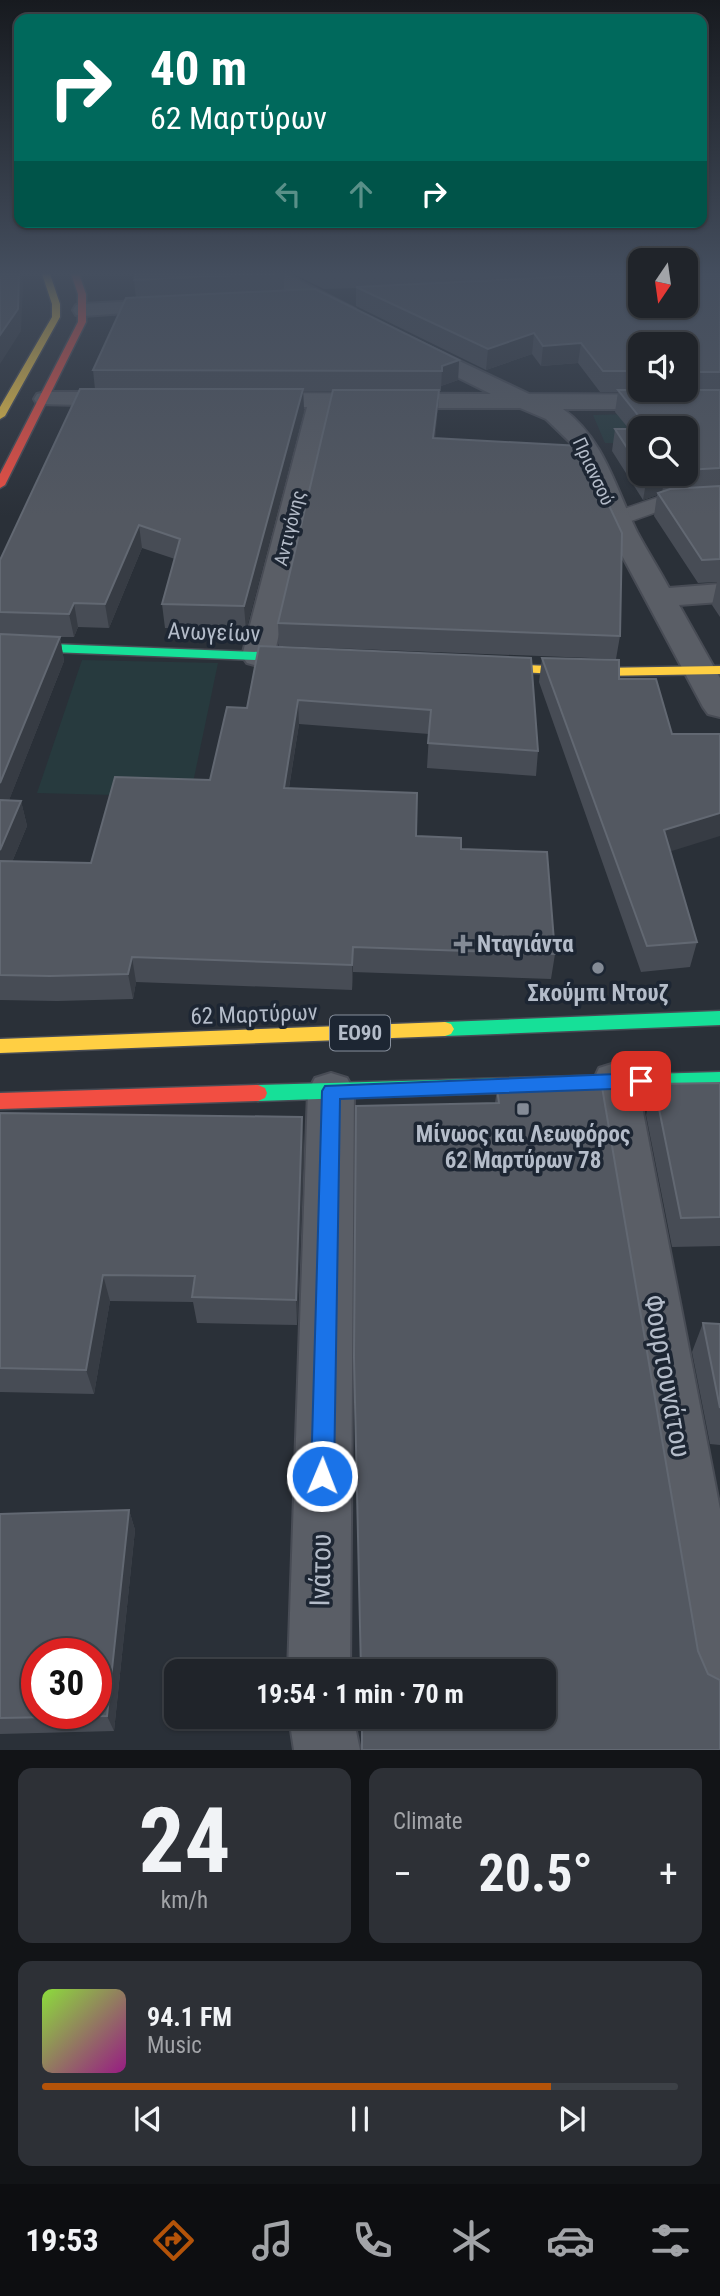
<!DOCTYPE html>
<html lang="en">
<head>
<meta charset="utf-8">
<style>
  body { margin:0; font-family:"Roboto Condensed",sans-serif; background:#2d3036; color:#f1f3f6; height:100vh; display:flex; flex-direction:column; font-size:26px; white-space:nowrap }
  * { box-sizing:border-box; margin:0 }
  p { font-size:23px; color:#a2a4a8 }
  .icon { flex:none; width:38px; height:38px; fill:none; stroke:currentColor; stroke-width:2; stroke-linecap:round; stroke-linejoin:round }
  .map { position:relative; height:1750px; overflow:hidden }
  .side { display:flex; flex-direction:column; gap:18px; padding:18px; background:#121417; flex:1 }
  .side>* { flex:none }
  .top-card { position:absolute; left:14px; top:14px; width:693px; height:214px; border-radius:14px; box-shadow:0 2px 5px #0004,0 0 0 2px #3d4147; background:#00695c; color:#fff; overflow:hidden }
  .needle { width:46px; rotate:193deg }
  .controls { position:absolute; left:628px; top:248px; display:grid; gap:14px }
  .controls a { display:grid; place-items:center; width:70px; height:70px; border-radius:14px; background:#20242a; box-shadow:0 2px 5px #0004,0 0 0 2px #3d4147; font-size:35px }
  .speed { position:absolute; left:21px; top:1638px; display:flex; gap:14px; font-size:35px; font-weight:700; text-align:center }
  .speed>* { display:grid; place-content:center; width:91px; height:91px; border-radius:50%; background:#20242a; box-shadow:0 2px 5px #0004,0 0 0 2px #3d4147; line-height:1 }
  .speed .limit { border:10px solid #d22; background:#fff; color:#111 }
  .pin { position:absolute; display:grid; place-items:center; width:60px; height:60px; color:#fff; margin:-30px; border-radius:14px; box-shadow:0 4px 10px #0006 }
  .me { position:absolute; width:77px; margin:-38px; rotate:1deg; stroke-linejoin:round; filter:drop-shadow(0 0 5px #0008) }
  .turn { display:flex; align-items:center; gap:24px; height:147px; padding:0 21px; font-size:32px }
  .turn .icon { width:91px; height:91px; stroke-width:2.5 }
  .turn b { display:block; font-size:49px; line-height:60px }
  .lanes { display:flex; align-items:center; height:66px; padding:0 21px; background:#0003; justify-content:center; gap:35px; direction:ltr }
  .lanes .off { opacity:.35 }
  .big { font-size:52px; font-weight:700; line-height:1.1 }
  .side .tile { flex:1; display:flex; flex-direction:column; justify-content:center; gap:10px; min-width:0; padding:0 24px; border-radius:14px; background:#2d3036 }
  .side .dial { align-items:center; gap:0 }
  .dial b { font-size:91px; line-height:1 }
  .song { display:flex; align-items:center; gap:21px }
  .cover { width:84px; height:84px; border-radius:10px; background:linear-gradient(135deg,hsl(90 70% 55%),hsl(310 70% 35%)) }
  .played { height:7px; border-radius:4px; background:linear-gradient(90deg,#b45309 80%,#3d4147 80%) }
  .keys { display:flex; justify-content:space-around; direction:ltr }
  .heat { display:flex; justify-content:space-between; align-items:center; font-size:38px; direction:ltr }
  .side .tiles { flex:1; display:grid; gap:18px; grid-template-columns:1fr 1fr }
  .tile:last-child { grid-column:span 2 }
  .trip { position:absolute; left:164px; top:1659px; width:392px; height:70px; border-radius:14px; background:#20242a; box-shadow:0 2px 5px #0004,0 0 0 2px #3d4147; font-weight:700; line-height:70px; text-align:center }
  .tabs { display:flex; height:112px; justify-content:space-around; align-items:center; background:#0d0e11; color:#a2a4a8 }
  .tabs .icon { width:49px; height:49px }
  .tabs .active { color:#b45309 }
  .tabs b { font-size:32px; color:#f1f3f6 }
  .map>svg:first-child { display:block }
  .green { fill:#273a3e }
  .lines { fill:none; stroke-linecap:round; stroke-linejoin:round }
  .lane-casing { stroke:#484c55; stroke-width:3 }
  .street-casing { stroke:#484c55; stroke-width:4 }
  .fast-casing { stroke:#484c55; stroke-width:3 }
  .slow-casing { stroke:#484c55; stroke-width:3 }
  .jam-casing { stroke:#484c55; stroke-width:3 }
  .lane { fill:#5a5e66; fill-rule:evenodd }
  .street { fill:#5a5e66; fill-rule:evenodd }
  .fast { fill:#16e098; fill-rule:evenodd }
  .slow { fill:#ffcf43; fill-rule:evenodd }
  .jam { fill:#f24e42; fill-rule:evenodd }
  .wall { fill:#474c55; fill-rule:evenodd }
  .shaded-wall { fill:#373c44 }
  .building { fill:#535861; stroke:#626872; stroke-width:2; fill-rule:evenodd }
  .route { fill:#1a73e8; stroke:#114b97; stroke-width:2 }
  .poi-dot { fill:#848b96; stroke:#1d2633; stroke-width:2.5 }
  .labels { text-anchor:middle; stroke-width:7; stroke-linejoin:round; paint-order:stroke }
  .far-street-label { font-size:19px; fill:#b4bcc9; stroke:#1d2633 }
  .shield { fill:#1d2633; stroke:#878f9c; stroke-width:2 }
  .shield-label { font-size:21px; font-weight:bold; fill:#b4bcc9 }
  .street-label { font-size:23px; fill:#b4bcc9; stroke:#1d2633 }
  .poi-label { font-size:23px; font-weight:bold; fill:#b4bcc9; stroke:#1d2633 }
  .near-street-label { font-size:28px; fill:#b4bcc9; stroke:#1d2633 }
</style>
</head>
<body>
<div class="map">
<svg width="720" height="1750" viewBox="0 0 720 1750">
  <rect width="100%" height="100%" fill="#2a3038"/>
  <path class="green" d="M720 412 686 429H640V443H605L593 415Z
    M82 660 218 663 190 797 37 793Z"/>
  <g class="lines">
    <g class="lane-casing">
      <path id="lane" d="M720 492V506L665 509 617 526 609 524 606 519 609 514 662 496Z"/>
    </g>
    <g class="street-casing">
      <path id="street" d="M255 271H281L355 309 358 314 355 319H339L258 275Z
        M173 299 180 301 184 305 180 309 84 316 76 315 73 310 76 305 84 304Z
        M411 338 529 394 720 395V409H563C604 439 615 487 637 532 647 551 659 569 669 588L720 584V602L679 605 720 678V717L708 714 703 707 610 533 571 443 546 419 520 408H331L274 656 269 663 258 666 247 663 242 656 307 407H251L242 405 239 400 242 395 251 393 491 394 403 350 400 345 403 340Z
        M46 392H128L137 394 140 399 137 404 128 406 37 404 34 399 37 394Z
        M615 1063 631 1068 637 1081 720 1509V1702L698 1693 689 1671 593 1081 599 1068Z
        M331 1073 347 1078 354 1091 350 1671H288L308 1091 315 1078Z
        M289 1717H353L360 1750H294Z"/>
    </g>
    <g class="fast-casing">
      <path id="fast" d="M0 642 309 654 316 658 309 662 0 650Z
        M720 1011V1025L445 1036 439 1034 436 1029 439 1024 445 1022Z
        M720 1072V1086L258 1101 251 1098 249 1093 251 1088 258 1085Z"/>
    </g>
    <g class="slow-casing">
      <path id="slow" d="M41 271H49L60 304V317L5 416 0 419V407L52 317V304Z
        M481 663 598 668 720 666V674L598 676 476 670V664Z
        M445 1022 451 1024 454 1029 451 1034 445 1036 0 1053V1039Z"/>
    </g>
    <g class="jam-casing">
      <path id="jam" d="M70 271H78L86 294V322L5 485 0 488V474L78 322V294Z
        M258 1085 265 1088 267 1093 265 1098 258 1101 0 1109V1093Z"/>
    </g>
    <use href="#lane" class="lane"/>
    <use href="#street" class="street"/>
    <use href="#fast" class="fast"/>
    <use href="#slow" class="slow"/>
    <use href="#jam" class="jam"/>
  </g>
  <path class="wall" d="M287 271H640V306L720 271V617L712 605 717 582 698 583 654 516 657 495 643 500 612 451 615 429H629L615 412 618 392H600L578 363 541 366 532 354 486 370 356 306V288L324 289ZM640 345H686V390H640ZM640 429H686V474H640Z
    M284 273V291L459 360 458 380 441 386V391H439L435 438 620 636 616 659 279 646 278 623 333 391H303L304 410 246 630 165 628 162 604 175 559 142 548 109 628 78 627 74 637H60L64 661 9 800 21 801 27 826 12 862 91 863 210 780 247 708 531 658 538 751 536 776 427 768 429 734 299 724 289 788 416 836 461 849 555 954 551 979 353 972 352 990 136 982 133 999 57 1001 0 1000V560L95 389 93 370 136 298 134 280Z
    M542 658 619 679 672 734 670 851 697 942 690 967 641 972 539 682Z
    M720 1083V1246L672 1247 646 1115 654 1084Z
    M497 1089 698 1651 720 1750 495 1103Z
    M0 1113 304 1144 297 1325 197 1323 193 1302 110 1301 94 1394 0 1392Z
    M703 1323 720 1324V1445L710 1444 692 1352Z
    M129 1510 135 1530 114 1731 0 1734V1514Z"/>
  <path class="shaded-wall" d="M19 271H21L23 285 21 331 0 364V335Z
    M534 333 532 354 486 370 488 349Z
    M581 343 578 363 541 366 543 346Z
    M459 360 458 380 441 386V391L442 366Z
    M303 389 304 410 246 630 244 606Z
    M439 390 438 410 433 459V438Z
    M656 474H665L662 493H658L657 495 643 500 647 477Z
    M139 525 142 548 109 628 105 604Z
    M74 603 78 627 74 637 69 614Z
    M60 637 64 661 0 823V783Z
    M298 700 299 724 285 812 284 788Z
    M21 801 27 826 2 886 0 879V850Z
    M720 813V836L659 855 664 830Z
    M353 947V972L352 990V965Z
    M132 957 136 982 133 999 128 974Z
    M302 1117 304 1144 297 1325 296 1300Z
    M103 1275 110 1301 94 1394 86 1370Z
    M129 1510 135 1530 114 1731 107 1716Z"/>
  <path class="building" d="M0 271H19L18 309 0 335Z
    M137 271H281L284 273 134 280Z
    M686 271H720V372H686V345H640V371H603L581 343 543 346 534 333 488 349 356 287 640 273V306H686Z
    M315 289 459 360 442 366V371L93 370 126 298Z
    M80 389H303L244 606 162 604 180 539 139 525 105 604 74 603 69 614 0 612V560Z
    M333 390H439L433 438 581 446 622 533 620 636 278 623Z
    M618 390H720V468L686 470V429H649Z
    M615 429H640V468Z
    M645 474H656L647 477Z
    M720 486V559L702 560 658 493 670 489Z
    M0 634 60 637 0 783Z
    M259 646 531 658 538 751 428 743 431 710 298 700 284 788 417 793 416 836 461 838V849L547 852 555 954 353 947 352 965 132 957 128 974 50 976 0 975V861L91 863 115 777 210 780 227 707 247 708Z
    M542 658 619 660V679H656L672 734H720V813L664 830 697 942 647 946Z
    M0 800 21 801 0 850Z
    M720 1083V1217L681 1218 654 1084Z
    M602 1087 698 1651 708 1674 720 1680V1750H362V1717H544V1671H361L354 1357 356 1106 499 1103 497 1089Z
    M0 1113 302 1117 296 1300 192 1297 195 1276 103 1275 86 1370 0 1368Z
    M703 1323 720 1324V1408Z
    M129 1510 107 1716 0 1718V1514ZM37 1654H96V1713H37Z"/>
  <linearGradient id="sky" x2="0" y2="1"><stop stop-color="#171a1f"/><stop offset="0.53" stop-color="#444e5e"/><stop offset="1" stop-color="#444e5e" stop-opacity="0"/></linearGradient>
  <rect width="720" height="516" fill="url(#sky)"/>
  <path class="route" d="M641 1073 648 1076 651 1081 648 1086 641 1088 340 1099 334 1476 331 1484 322 1488 314 1484 311 1476 322 1091 325 1086Z"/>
  <g class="poi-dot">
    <path d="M459.5 933.5h7v7h7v7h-7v7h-7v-7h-7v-7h7z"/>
    <circle cx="598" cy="968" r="7"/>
    <rect x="516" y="1102" width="14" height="14" rx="3.5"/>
  </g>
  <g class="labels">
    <g class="far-street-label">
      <text transform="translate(594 471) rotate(65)" y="7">Πριανσού</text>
      <text transform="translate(289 528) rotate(-76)" y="7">Αντιγόνης</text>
    </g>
    <rect class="shield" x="330" y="1015.5" width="60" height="35" rx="5"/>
    <g class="shield-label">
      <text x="360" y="1040">ΕΟ90</text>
    </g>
    <g class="street-label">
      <text transform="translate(214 632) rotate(2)" y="8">Ανωγείων</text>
      <text transform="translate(254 1014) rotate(-2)" y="8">62 Μαρτύρων</text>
    </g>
    <g class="poi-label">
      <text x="477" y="952" text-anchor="start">Νταγιάντα</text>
      <text x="598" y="1001">Σκούμπι Ντουζ</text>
      <text x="523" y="1142">Μίνωος και Λεωφόρος<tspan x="523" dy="26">62 Μαρτύρων 78</tspan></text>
    </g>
    <g class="near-street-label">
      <text transform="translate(668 1376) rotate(80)" y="10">Φουρτουνάτου</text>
      <text transform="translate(320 1570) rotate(-89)" y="10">Ινάτου</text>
    </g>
  </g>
</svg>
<div class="controls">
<a><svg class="needle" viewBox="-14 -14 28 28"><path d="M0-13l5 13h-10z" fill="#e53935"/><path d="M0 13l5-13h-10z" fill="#a2a4a8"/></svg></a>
<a><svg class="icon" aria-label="sound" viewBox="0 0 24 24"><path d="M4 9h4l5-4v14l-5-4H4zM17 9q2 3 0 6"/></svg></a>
<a><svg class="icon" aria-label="search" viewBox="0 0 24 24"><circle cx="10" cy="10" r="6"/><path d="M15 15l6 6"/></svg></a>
</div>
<div class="speed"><div class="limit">30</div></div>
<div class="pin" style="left:641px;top:1081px;background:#d93025"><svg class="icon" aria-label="arrive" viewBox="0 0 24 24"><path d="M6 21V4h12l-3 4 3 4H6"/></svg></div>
<svg class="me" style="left:322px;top:1476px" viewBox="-20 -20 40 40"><circle r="17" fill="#1a73e8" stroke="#fff" stroke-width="3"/><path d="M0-11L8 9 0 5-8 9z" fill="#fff"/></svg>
<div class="trip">19:54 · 1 min · 70 m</div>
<div class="top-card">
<div class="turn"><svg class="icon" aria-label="right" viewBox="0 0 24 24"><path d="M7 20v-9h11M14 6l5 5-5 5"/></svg><div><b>40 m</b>62 Μαρτύρων</div></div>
<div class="lanes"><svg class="icon off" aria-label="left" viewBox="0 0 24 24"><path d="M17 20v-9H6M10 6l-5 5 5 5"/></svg><svg class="icon off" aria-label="ahead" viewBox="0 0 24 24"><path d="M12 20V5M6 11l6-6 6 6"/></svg><svg class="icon" aria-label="right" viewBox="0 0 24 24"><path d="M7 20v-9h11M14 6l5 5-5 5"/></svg></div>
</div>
</div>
<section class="side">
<div class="tiles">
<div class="tile dial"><b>24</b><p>km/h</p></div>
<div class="tile"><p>Climate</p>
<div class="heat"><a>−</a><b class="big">20.5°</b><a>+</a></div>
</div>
<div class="tile">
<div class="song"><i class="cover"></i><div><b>94.1 FM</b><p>Music</p></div></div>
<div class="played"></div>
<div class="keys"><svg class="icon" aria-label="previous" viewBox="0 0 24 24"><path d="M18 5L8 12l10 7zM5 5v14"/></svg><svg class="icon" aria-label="pause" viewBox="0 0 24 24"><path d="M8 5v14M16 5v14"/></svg><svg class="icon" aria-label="next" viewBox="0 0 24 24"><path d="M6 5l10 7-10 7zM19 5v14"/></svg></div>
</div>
</div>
</section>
<nav class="tabs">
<b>19:53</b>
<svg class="icon active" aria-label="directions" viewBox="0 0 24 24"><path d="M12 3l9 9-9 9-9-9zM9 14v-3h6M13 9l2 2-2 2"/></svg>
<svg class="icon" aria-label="music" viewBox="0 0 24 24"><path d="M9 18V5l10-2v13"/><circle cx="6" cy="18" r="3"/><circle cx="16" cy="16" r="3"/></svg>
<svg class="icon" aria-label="phone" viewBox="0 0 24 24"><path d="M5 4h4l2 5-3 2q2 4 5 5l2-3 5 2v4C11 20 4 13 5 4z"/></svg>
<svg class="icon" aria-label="climate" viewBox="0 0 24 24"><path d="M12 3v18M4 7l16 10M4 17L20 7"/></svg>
<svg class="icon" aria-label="car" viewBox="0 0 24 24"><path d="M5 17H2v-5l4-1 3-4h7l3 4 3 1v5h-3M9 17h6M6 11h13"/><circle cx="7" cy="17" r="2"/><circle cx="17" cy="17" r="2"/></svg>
<svg class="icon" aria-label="filters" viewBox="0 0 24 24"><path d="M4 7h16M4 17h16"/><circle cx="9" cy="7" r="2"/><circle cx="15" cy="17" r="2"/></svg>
</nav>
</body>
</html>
